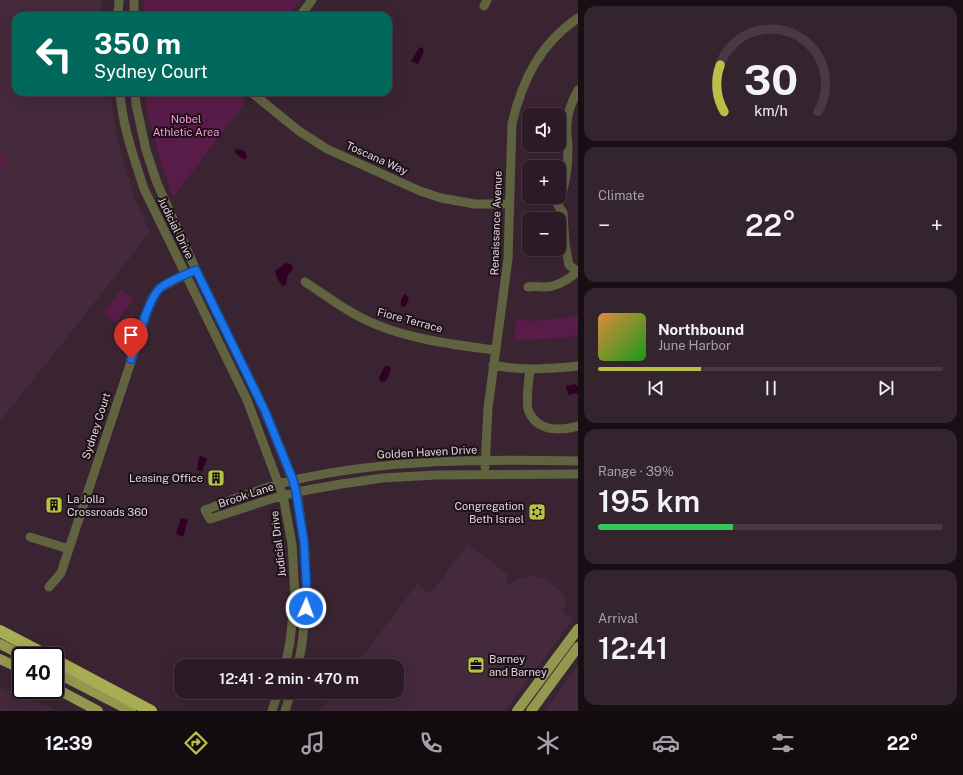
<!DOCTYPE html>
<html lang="en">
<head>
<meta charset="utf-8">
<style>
  body { margin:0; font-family:"Public Sans",sans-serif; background:#34242e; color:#f1f3f6; height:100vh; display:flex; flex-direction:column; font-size:15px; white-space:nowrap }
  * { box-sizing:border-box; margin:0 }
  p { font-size:13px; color:#a6a1a7 }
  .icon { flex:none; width:22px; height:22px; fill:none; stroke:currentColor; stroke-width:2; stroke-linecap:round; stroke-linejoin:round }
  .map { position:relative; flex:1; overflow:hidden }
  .panel { display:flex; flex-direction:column; gap:6px; padding:6px; background:#180f15; width:385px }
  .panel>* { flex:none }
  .top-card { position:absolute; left:12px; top:12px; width:380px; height:84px; border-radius:12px; box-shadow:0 4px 16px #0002,0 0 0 1px #483943; background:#00695c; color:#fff; overflow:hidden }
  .fabs { position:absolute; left:522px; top:108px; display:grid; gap:8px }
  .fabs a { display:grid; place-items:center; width:44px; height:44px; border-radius:8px; background:#2c1b26; box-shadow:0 4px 16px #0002,0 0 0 1px #483943; font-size:20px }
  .speed { position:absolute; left:12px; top:647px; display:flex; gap:8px; font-size:20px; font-weight:700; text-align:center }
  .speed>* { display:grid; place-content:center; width:52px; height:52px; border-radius:50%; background:#2c1b26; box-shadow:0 4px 16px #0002,0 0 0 1px #483943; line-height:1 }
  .speed .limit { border:2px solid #111; border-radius:6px; background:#fff; color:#111 }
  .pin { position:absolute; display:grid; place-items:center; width:34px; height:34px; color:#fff; margin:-41px -17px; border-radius:50% 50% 50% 0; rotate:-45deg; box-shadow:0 0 4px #0007 }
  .pin .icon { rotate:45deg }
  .me { position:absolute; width:44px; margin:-22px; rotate:2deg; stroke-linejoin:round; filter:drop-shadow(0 0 3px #0008) }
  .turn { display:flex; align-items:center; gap:14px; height:84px; padding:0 16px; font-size:18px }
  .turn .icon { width:52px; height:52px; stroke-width:2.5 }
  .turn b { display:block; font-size:28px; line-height:34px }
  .big { font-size:30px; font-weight:600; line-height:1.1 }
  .panel .card { flex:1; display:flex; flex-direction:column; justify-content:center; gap:6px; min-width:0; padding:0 14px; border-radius:12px; background:#34242e }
  .panel .dial { align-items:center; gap:0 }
  .dial svg { height:104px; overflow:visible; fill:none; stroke:#483943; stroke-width:7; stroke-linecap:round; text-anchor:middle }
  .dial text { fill:#f1f3f6; stroke:none }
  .song { display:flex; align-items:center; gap:12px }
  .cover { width:48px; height:48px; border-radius:6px; background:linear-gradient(135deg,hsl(30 70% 55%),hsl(120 70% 35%)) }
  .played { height:4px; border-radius:2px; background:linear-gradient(90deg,#b9c046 30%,#483943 30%) }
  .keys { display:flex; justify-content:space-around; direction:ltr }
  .heat { display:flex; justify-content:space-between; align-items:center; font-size:22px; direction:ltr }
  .charge { height:6px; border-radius:3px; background:linear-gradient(90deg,#34c759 39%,#483943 0) }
  .trip { position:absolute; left:174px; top:659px; width:230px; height:40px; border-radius:12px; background:#2c1b26; box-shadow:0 4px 16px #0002,0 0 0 1px #483943; font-weight:600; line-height:40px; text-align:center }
  .dock { display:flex; height:64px; justify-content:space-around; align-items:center; background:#120b0f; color:#a6a1a7 }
  .dock .icon { width:28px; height:28px }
  .dock .current { color:#b9c046 }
  .dock b { font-size:18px; color:#f1f3f6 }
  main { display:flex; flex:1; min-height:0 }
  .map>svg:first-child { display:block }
  .built { fill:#45293c }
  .green { fill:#591c48 }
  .water { fill:#2f0024 }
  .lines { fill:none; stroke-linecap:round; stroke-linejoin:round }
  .minor { stroke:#606340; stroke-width:9 }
  .major { stroke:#93984e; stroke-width:10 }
  .highway { stroke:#a7ad52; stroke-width:12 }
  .route-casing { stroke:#114b97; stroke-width:10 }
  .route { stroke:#1a73e8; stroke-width:7 }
  .labels { text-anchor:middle; stroke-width:4; stroke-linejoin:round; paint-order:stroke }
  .park-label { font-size:11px; fill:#fe9ade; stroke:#1b1117 }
  .street-label { font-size:11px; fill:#e2d3dc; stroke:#1b1117 }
  .poi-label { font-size:11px; fill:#e2d3dc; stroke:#1b1117; text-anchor:end }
</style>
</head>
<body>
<main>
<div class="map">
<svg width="578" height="711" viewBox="0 0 578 711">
  <rect width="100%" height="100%" fill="#3a2432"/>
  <path class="built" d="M0 0H102V16H16V92H110L118 142 135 199 150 232 0 422Z
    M468 544 509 575 505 581 509 585 520 578 530 576 543 578 550 582 561 591 564 597 567 604 562 611 570 617H575L505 711H320L335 692H397V666H355L417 584 430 594Z
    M578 665V711H545Z
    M0 688 17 692 58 711H0Z"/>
  <path class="green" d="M144 0H300L288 16H144Z
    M145 92H240L245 103 173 197 161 164 145 102Z
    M0 153 8 163 0 170Z
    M121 290 133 299 116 323 103 313Z
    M578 315V335L568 338 514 340 516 320C538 322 557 319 578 315Z"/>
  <path class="water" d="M422 47 424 51 418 64 411 61 419 48Z
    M238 149 244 151 247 155 246 159H243L236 154 235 150Z
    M286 263 291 264 293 268 287 277 286 285 282 286 276 276 275 271Z
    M405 294 409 298 406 306 402 307C399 303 402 297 405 294Z
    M386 366H389L391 370 386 381 381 382 379 378 384 367Z
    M575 384 576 386 578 385V393L568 395 566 386Z
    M201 456 207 459 202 471 197 470 199 457Z
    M181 518 188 520 183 537 176 534Z"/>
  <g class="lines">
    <path class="minor" d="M134 0V16
      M484 6 487 0
      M118 16 119 0
      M300 16 312 0
      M578 90C572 101 567 113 567 125 566 133 568 140 568 147 568 165 565 188 558 205L563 213 565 244 569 265 578 272
      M120 92C122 125 134 158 144 189L247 400 283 496 292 544 295 595 290 642 285 666
      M135 92 136 104 146 150 157 183 196 270 265 411 297 492 304 542 307 595 302 644 298 666
      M251 92 299 131 327 149 420 191 441 198 475 204H509
      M305 282C324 294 343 309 364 319 401 338 454 345 495 350
      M528 287C533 286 539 287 544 287 557 287 568 280 577 272
      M493 365C521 371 550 369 578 366
      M530 369C529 378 525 405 529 412 538 432 561 431 578 426
      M578 461C483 459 387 459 294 480 264 487 234 499 205 510L210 519 271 499 297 492 341 484 383 478 436 475 578 474
      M485 467 488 408 508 259 512 124C522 80 540 44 578 18
      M30 537 69 549
      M49 587 61 573 152 298 160 288 189 273
      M272 711 278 692
      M285 711 291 692"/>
    <path class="major" d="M0 644 24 656
      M0 659 21 669
      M55 672 131 711
      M55 688 98 711
      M517 711 578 629
      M531 711 578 647"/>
    <path class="highway" d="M0 631 48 656
      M55 660 151 711"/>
  </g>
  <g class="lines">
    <g class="route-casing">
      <path id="route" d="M131 359C137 342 148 299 160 288 170 280 185 275 196 270L265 411 293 480 296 492 304 542 307 595 306 608"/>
    </g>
    <use href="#route" class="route"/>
  </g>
  <defs>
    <g id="building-square" transform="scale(0.9)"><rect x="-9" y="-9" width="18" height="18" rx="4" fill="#b9c046" stroke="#1b1117"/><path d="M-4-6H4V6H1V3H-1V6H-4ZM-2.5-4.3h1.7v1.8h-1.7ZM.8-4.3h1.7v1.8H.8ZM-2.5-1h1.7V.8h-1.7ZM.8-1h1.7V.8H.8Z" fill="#111"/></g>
    <g id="synagogue-square" transform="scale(0.9)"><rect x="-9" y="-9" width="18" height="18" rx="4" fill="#b9c046" stroke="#1b1117"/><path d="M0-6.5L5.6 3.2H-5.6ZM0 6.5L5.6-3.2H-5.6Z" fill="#111"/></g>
    <g id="office-square" transform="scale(0.9)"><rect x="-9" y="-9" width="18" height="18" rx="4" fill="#b9c046" stroke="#1b1117"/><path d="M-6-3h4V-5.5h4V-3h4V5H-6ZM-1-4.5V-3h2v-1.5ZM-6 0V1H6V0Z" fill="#111"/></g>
  </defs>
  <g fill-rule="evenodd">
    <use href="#building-square" x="216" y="478"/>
    <use href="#building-square" x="54" y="505"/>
    <use href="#synagogue-square" x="537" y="512"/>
    <use href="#office-square" x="476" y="665"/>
  </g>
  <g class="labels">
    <g class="park-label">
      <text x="186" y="123">Nobel<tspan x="186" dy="13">Athletic Area</tspan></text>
    </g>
    <g class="street-label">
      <text transform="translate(377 158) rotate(24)" y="4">Toscana Way</text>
      <text transform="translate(496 223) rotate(-88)" y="4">Renaissance Avenue</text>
      <text transform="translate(176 228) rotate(64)" y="4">Judicial Drive</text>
      <text transform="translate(410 320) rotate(15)" y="4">Fiore Terrace</text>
      <text transform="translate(96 426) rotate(-72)" y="4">Sydney Court</text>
      <text transform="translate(427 452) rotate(-3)" y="4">Golden Haven Drive</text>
      <text transform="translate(246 495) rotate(-18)" y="4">Brook Lane</text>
      <text transform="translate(278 544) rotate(-97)" y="4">Judicial Drive</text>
    </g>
    <g class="poi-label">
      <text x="203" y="482">Leasing Office</text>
      <text x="67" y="503" text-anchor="start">La Jolla<tspan x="67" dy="13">Crossroads 360</tspan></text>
      <text x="524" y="510">Congregation<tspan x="524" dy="13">Beth Israel</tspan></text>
      <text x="489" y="663" text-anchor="start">Barney<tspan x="489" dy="13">and Barney</tspan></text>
    </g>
  </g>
</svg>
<div class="fabs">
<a><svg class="icon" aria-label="sound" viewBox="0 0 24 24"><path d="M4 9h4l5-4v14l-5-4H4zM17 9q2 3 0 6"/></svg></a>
<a>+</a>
<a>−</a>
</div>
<div class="speed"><div class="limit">40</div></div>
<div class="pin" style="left:131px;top:359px;background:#d93025"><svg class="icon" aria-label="arrive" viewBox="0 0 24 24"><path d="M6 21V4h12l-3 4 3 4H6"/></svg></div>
<svg class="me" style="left:306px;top:608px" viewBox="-20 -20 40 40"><circle r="17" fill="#1a73e8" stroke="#fff" stroke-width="3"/><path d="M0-11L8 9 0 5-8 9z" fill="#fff"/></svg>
<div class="trip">12:41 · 2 min · 470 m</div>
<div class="top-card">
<div class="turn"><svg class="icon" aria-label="left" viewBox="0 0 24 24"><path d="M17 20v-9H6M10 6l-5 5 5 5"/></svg><div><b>350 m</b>Sydney Court</div></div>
</div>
</div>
<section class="panel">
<div class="card dial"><svg viewBox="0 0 100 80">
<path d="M14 69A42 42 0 1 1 86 69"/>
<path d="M14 69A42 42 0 0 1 11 33" stroke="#b9c046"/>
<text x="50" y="56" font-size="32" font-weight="700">30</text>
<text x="50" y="72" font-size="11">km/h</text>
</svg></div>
<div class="card"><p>Climate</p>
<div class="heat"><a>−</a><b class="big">22°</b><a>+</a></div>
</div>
<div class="card">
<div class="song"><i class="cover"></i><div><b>Northbound</b><p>June Harbor</p></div></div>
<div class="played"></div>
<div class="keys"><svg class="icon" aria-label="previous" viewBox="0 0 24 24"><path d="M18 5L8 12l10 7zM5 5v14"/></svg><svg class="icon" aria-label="pause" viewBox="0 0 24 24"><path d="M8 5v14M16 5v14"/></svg><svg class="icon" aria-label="next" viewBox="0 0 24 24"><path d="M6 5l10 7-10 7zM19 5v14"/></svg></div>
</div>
<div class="card"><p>Range · 39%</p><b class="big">195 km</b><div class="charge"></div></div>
<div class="card"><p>Arrival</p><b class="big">12:41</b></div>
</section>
</main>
<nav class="dock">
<b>12:39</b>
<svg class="icon current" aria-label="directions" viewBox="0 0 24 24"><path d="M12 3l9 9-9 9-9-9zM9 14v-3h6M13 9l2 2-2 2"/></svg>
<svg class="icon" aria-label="music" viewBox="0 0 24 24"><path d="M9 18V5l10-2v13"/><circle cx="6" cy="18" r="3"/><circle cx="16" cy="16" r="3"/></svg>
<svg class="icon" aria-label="phone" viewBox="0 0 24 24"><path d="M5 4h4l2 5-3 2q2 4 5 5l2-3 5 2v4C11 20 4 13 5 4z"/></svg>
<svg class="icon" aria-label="climate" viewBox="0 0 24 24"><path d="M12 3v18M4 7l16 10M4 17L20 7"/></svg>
<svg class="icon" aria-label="car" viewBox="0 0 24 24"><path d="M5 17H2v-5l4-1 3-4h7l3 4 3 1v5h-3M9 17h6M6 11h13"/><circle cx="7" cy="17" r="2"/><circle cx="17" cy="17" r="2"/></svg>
<svg class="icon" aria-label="filters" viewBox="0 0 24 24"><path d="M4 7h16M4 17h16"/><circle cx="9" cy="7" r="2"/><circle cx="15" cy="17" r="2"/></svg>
<b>22°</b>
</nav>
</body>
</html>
